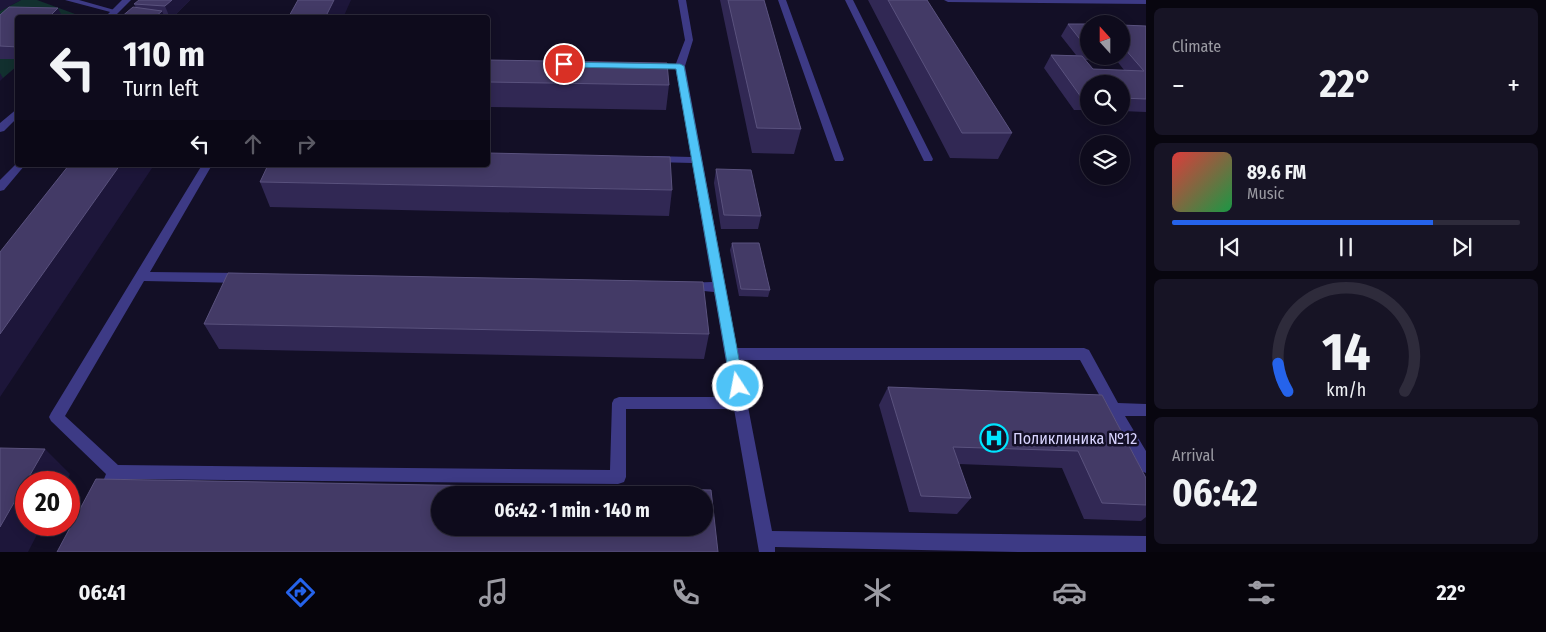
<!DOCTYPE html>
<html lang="en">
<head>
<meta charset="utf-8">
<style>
  body { margin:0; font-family:"Fira Sans Condensed",sans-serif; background:#171425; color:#f1f3f6; height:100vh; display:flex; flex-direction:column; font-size:19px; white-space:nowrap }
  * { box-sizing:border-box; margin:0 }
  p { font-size:16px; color:#9b9ba3 }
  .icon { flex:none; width:28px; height:28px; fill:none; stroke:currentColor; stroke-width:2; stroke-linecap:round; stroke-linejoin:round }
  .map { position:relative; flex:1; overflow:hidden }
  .details { display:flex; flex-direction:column; gap:8px; padding:8px; background:#08060f; width:400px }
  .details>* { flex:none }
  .banner { position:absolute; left:15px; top:15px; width:475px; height:152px; border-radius:5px; box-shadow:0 2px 12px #0003,0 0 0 1px #2e2b3b; background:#0e0b1c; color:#f1f3f6; overflow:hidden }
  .needle { width:32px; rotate:339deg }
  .controls { position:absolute; left:1080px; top:15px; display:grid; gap:10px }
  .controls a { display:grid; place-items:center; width:50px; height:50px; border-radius:50%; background:#0e0b1c; box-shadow:0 2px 12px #0003,0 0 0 1px #2e2b3b; font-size:25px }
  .speed { position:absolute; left:15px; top:471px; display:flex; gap:10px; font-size:25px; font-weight:700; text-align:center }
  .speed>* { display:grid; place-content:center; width:65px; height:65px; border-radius:50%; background:#0e0b1c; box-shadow:0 2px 12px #0003,0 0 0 1px #2e2b3b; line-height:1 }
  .speed .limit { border:8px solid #d22; background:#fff; color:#111 }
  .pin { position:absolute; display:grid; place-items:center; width:42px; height:42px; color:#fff; margin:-21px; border:2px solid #fff; border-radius:50%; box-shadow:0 1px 5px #0007 }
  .me { position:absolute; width:55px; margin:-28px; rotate:349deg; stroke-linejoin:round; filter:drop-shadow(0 0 4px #0008) }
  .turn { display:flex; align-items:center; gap:18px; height:105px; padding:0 25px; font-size:22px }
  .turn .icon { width:65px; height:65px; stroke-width:2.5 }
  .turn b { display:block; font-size:35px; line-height:42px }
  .lanes { display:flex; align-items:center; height:48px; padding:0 25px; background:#0003; justify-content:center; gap:25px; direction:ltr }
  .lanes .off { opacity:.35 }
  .big { font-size:38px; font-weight:700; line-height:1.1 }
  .details .widget { flex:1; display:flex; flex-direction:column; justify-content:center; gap:8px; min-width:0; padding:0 18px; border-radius:8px; background:#171425 }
  .details .dial { align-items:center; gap:0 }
  .dial svg { height:130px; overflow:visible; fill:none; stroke:#2e2b3b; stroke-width:7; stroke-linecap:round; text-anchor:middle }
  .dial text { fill:#f1f3f6; stroke:none }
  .song { display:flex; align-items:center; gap:15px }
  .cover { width:60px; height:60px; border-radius:8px; background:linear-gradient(135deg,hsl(0 70% 55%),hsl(140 70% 35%)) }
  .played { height:5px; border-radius:2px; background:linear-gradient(90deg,#2563eb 75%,#2e2b3b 75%) }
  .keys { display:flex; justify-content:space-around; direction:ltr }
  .heat { display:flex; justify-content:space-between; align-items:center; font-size:28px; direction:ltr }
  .trip { position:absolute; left:431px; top:486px; width:282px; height:50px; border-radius:25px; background:#0e0b1c; box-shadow:0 2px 12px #0003,0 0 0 1px #2e2b3b; font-weight:700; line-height:50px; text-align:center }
  .dock { display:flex; height:80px; justify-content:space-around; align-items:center; background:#06040b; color:#9b9ba3 }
  .dock .icon { width:35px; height:35px }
  .dock .selected { color:#2563eb }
  .dock b { font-size:22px; color:#f1f3f6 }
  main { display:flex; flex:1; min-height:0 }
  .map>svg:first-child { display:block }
  .green { fill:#12302f }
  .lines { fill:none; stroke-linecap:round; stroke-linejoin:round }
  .lane { fill:#3d3a85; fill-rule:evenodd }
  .street { fill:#3d3a85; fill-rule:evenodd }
  .wall { fill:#312854; fill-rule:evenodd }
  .shaded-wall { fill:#1d163a }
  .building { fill:#433a66; stroke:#5a527e; fill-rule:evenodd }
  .route { fill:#4fc3f7; stroke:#337fa1 }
  .labels { text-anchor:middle; stroke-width:5; stroke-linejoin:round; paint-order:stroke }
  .near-poi-label { font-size:16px; fill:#d9d4ff; stroke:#130f26; text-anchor:start }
</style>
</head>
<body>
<main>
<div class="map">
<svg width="1146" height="552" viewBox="0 0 1146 552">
  <rect width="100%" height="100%" fill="#130f26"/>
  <path class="green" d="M21 0H37L75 14 69 17 18 18 0 35V11Z
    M0 59H17V66L3 78H0Z"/>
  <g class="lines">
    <path class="lane" d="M65 0H79L118 11 114 13Z
      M678 0H686L693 40 685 66 737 348H1084L1089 350 1118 403 1146 404V416H1125L1146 451V473L1141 471 1080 360H739L772 531 1146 536V552H1022L775 547V552H759L734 409H626V477L624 482 618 484 120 479 118 484 112 486 106 484 104 479 106 474 51 421 49 417 51 413 202 165H212L150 272 242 273 246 275 248 278 246 281 242 283 144 281 65 416 118 465 610 470 612 403 614 399 619 397H732L714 292 683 289 681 286 683 283 712 282 692 163 654 162 649 159 654 156 691 157 675 66 685 40Z
      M778 0H786L844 159 843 161H835L834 159Z
      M845 0H853L933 159 932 161H924L923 159Z
      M944 0H1146V4L948 2Z
      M18 162V165H25L4 190 0 191V180Z"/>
    <path class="street" d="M122 0H131L113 18H104Z
      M18 108V117L4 131 0 132V123Z"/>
  </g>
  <path class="wall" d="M190 0 172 18H120L136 8 134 4Z
    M720 0H764L801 129 794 154 752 153Z
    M868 0H927L1012 133 998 159 950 158Z
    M0 15 18 18V59H0Z
    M1068 24H1089V56H1121V25L1146 26V112L1121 111V84H1089V110H1074L1044 68 1051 55H1076L1061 36ZM1085 60 1117 61 1124 70 1093 69Z
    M488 60 669 85 666 110 488 107Z
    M716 169 761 216 758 229H721L714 183Z
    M260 182 672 190 669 216 270 207Z
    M732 243 770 290 768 297 739 296 730 250Z
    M204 324 709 334 704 359 219 349Z
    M888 387 1102 395 1146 478V517L1141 521 1084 519 1062 468 959 464 971 498 957 514 909 512 879 405Z"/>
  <path class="shaded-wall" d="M0 0H21L0 11Z
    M172 0H190L172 18H170L165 6Z
    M334 0H351L343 18H325Z
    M58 8 63 18H48Z
    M162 11 165 18H154Z
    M0 73 3 78 0 81Z
    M120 165H154L0 397V334Z
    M45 449 70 474 66 482H26V525H42L28 552H0V527Z"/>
  <path class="building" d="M139 0H172L165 6 134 4Z
    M298 0H334L325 18H288Z
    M728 0H764L801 129 757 128Z
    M888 0H927L1012 133H962Z
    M9 7 58 8 48 18H18V47L0 46V15Z
    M133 7 162 11 154 18H120Z
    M1068 24H1089V47H1086Z
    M1121 25 1146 26V99L1121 98V84H1089V97H1081L1051 55 1082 56 1093 69 1144 71 1124 48H1121Z
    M488 60 667 63 669 85 488 82Z
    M488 153 670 157 672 190 260 182 268 165H488Z
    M69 165H120L0 334V252Z
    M716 169 751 170 761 216 724 215Z
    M732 243H759L770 290 741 289Z
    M228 273 703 282 709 334 204 324Z
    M888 387 1102 395 1146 478V505L1102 503 1078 451 1016 449 953 447 971 498 921 496Z
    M0 448 45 449 0 527Z
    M96 479 711 490 718 552H57ZM440 495H705V528H440Z"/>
  <path class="route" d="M562 62 680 64 684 66 744 386 742 390 738 392 733 390 731 386 676 69 564 67 560 64Z"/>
  <defs>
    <g id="hospital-ring" transform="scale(1.4375)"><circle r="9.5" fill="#130f26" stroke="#00e5ff" stroke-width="1.5"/><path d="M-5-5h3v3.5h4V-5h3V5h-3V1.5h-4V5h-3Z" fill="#00e5ff"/></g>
  </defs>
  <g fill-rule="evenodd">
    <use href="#hospital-ring" x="994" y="438"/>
  </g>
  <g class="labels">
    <g class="near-poi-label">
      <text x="1013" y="444">Поликлиника №12</text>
    </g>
  </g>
</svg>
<div class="controls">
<a><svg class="needle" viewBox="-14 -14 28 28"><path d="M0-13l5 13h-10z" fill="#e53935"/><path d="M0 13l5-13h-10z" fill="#9b9ba3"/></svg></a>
<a><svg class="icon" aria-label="search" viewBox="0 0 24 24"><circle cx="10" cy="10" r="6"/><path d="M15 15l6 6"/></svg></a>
<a><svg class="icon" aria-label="layers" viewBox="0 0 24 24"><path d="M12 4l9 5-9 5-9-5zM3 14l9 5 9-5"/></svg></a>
</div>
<div class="speed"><div class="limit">20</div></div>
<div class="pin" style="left:564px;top:64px;background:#d93025"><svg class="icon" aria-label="arrive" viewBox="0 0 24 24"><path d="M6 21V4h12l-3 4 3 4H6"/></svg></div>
<svg class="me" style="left:738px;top:386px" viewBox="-20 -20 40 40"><circle r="17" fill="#4fc3f7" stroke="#fff" stroke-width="3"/><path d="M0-11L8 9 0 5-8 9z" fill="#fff"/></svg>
<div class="trip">06:42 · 1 min · 140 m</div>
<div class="banner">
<div class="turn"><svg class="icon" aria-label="left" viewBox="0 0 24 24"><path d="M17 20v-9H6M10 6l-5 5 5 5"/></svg><div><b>110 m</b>Turn left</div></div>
<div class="lanes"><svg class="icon" aria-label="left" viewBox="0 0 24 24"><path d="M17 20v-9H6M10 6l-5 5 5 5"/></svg><svg class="icon off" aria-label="ahead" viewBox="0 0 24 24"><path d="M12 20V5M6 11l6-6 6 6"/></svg><svg class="icon off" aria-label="right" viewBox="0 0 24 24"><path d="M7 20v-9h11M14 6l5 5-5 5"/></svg></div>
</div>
</div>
<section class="details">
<div class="widget"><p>Climate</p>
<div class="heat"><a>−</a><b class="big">22°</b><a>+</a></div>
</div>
<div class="widget">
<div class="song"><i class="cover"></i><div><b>89.6 FM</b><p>Music</p></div></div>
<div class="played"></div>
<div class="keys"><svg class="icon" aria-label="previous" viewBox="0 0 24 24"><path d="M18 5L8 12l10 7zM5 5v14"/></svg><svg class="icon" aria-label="pause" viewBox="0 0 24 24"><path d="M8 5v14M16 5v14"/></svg><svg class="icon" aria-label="next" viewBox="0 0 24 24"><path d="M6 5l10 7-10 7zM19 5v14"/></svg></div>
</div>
<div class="widget dial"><svg viewBox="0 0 100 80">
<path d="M14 69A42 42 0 1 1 86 69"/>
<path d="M14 69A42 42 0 0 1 8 52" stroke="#2563eb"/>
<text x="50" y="56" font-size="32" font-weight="700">14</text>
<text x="50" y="72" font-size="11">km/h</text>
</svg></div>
<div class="widget"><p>Arrival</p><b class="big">06:42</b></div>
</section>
</main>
<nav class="dock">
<b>06:41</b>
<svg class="icon selected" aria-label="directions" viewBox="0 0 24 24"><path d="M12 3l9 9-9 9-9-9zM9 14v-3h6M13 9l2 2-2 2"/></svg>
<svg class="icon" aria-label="music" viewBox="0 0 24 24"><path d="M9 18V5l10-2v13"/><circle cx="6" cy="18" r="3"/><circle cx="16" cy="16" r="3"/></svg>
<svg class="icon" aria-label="phone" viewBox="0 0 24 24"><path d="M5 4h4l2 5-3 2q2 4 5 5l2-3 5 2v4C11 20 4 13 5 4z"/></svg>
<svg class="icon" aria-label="climate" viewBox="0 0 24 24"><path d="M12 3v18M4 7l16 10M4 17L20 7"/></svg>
<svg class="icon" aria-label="car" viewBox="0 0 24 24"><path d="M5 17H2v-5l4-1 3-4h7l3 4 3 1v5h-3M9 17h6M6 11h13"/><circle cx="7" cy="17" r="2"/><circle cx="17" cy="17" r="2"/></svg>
<svg class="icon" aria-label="filters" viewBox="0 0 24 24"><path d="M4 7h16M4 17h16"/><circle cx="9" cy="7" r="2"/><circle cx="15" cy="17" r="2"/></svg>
<b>22°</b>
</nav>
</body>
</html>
